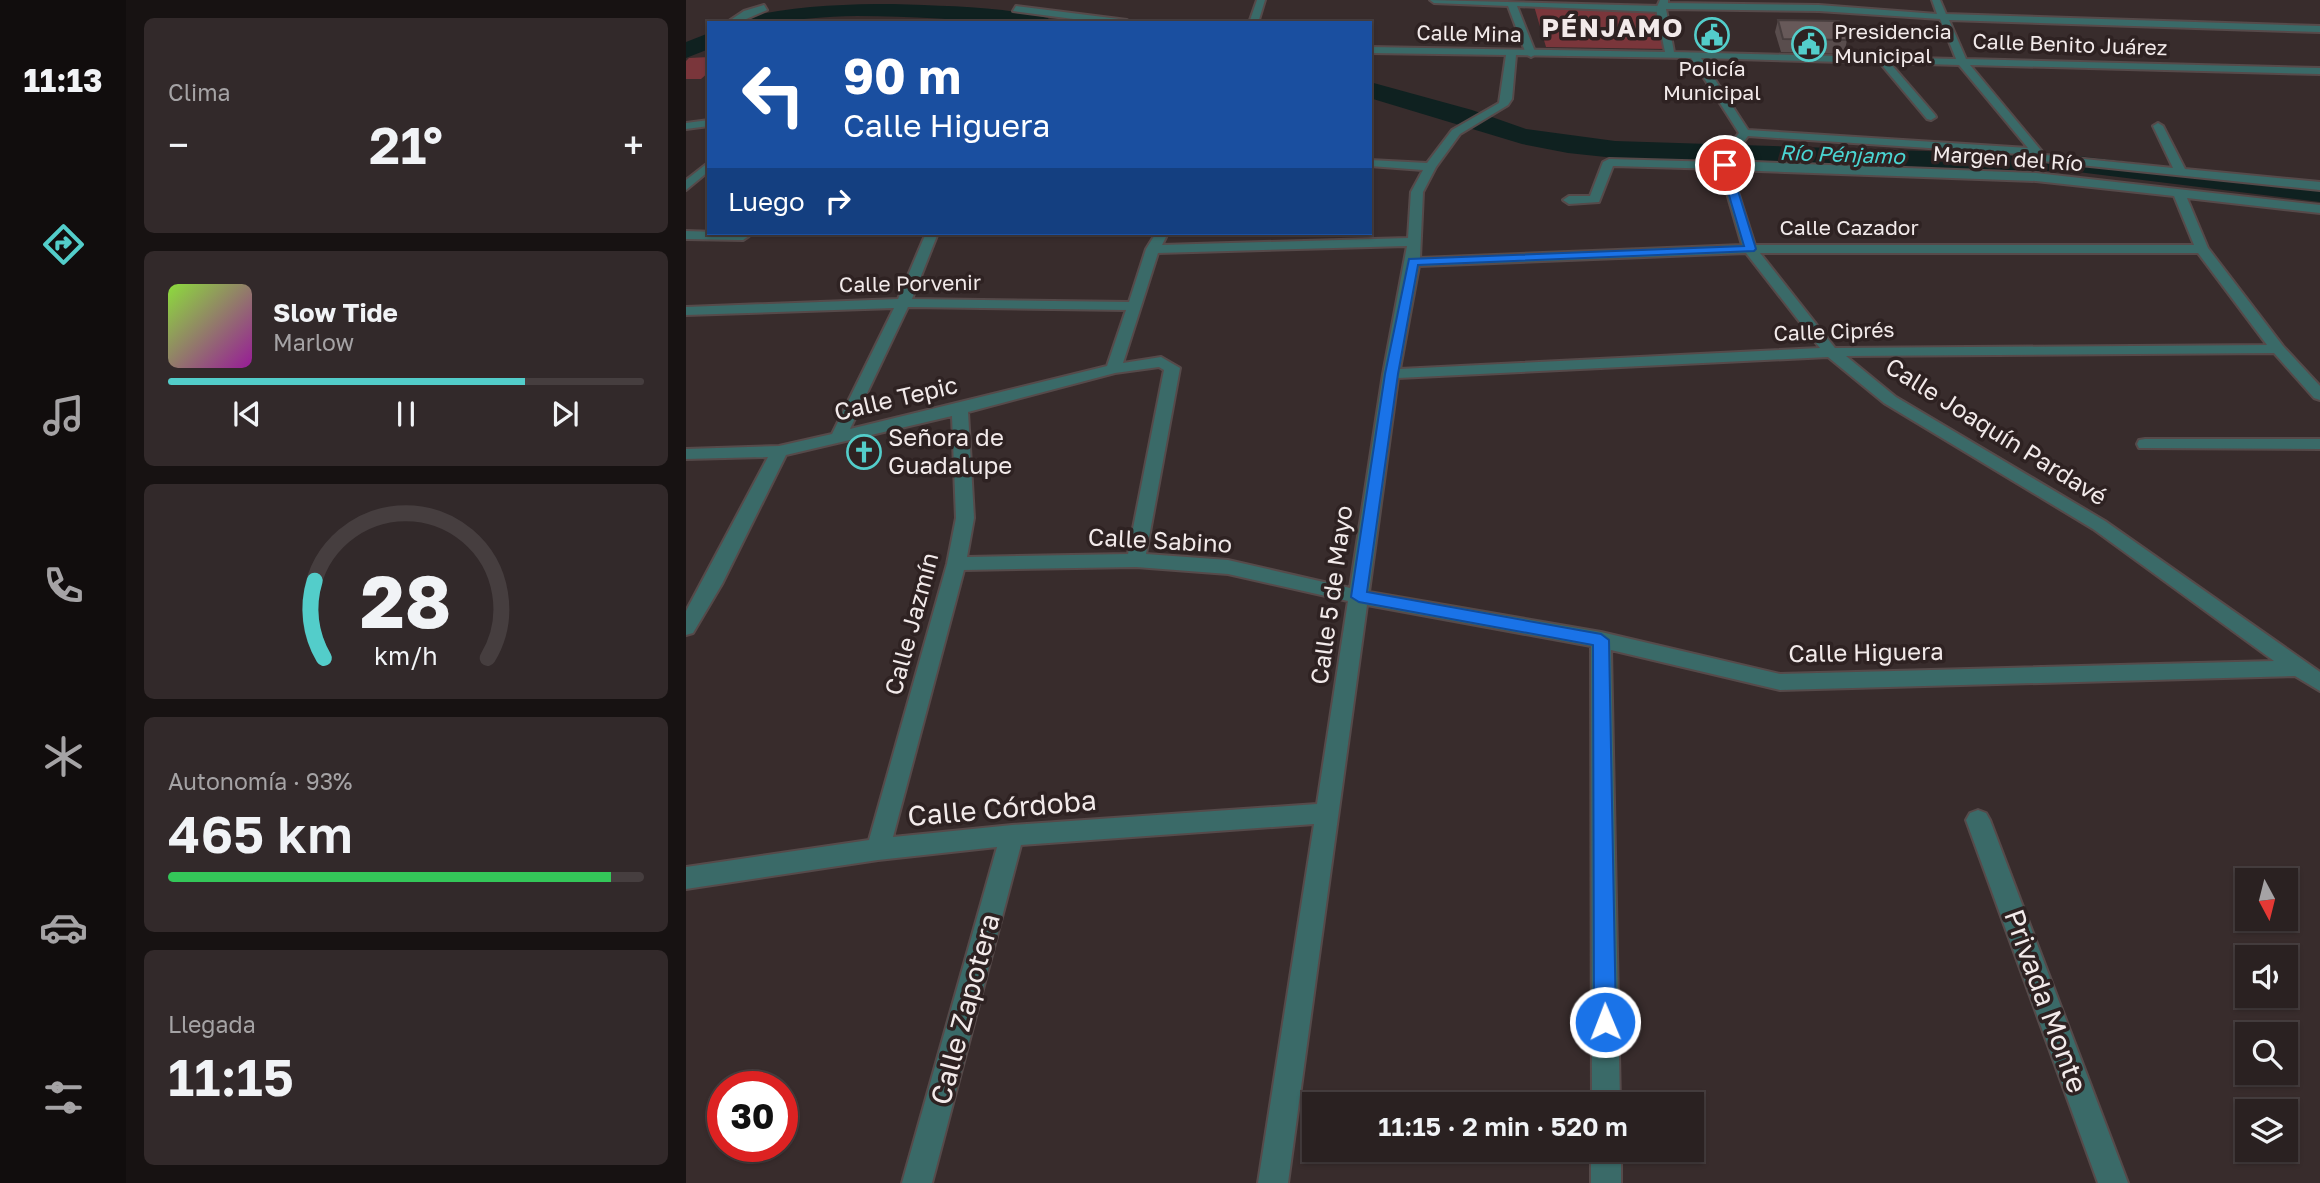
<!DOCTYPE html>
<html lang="es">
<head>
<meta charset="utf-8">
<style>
  body { margin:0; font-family:"Golos Text",sans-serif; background:#32292a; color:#f1f3f6; height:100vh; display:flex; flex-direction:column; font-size:26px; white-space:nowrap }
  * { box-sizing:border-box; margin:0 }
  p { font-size:23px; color:#a5a3a5 }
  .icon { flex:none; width:38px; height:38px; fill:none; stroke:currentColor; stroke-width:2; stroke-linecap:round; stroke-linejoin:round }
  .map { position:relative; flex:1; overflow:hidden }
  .side { display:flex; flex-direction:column; gap:18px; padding:18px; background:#171212; width:560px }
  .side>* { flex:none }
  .top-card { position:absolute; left:21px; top:21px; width:665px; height:214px; border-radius:0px; box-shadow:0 2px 5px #0004,0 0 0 2px #463e3f; background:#1a4fa0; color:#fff; overflow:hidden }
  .needle { width:46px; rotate:173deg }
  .fabs { position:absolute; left:1549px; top:868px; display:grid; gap:14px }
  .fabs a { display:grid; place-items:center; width:63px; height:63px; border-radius:0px; background:#2a2121; box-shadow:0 2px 5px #0004,0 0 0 2px #463e3f; font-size:35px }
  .speed { position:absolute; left:21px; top:1071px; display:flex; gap:14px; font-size:35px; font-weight:700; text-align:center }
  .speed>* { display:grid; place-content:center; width:91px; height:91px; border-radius:50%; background:#2a2121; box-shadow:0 2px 5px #0004,0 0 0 2px #463e3f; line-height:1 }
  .speed .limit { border:10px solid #d22; background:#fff; color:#111 }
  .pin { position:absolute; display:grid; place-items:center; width:60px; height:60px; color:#fff; margin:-30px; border:4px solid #fff; border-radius:50%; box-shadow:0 2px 7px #0007 }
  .me { position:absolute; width:77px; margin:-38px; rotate:359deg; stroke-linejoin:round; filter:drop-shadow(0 0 5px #0008) }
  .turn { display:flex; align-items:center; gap:24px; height:147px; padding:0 21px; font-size:32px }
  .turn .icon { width:91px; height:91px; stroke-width:2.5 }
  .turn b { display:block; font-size:49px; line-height:60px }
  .then { display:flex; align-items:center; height:66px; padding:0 21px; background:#0003; gap:14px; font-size:26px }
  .big { font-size:52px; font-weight:600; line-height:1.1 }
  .side .widget { flex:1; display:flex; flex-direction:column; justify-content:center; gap:10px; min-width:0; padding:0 24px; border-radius:10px; background:#32292a }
  .side .dial { align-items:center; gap:0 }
  .dial svg { height:182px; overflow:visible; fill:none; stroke:#463e3f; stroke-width:7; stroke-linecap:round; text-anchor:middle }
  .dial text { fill:#f1f3f6; stroke:none }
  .song { display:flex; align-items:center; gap:21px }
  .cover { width:84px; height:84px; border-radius:10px; background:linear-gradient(135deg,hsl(90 70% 55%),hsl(300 70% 35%)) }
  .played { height:7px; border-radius:4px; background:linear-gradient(90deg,#53cdca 75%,#463e3f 75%) }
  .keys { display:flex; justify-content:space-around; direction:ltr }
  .heat { display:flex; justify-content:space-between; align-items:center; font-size:38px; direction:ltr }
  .charge { height:10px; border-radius:5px; background:linear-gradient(90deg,#34c759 93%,#463e3f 0) }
  .trip { position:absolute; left:616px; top:1092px; width:402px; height:70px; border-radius:0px; background:#2a2121; box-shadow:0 2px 5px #0004,0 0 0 2px #463e3f; font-weight:600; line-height:70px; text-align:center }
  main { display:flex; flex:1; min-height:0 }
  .menu { display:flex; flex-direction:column; width:126px; justify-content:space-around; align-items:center; background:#110d0d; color:#a5a3a5 }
  .menu .icon { width:49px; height:49px }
  .menu .active { color:#53cdca }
  .menu b { font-size:32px; color:#f1f3f6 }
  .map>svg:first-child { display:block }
  .green { fill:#7a363b }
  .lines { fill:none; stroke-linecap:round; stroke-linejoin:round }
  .river { fill:#0f2120; fill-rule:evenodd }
  .pedestrian-casing { stroke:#564a4a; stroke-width:4 }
  .minor-casing { stroke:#564a4a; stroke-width:4 }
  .tertiary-casing { stroke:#564a4a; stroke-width:4 }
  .pedestrian { fill:#3a6a68; fill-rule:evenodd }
  .minor { fill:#3a6a68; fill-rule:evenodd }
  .tertiary { fill:#3a6a68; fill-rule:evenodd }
  .wall { fill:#594d4d }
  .building { fill:#675959; stroke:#483e3e; stroke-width:2 }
  .route { fill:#1a73e8; stroke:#114b97; stroke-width:2 }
  .labels { text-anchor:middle; stroke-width:7; stroke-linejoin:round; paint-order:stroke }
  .far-poi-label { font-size:21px; fill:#f2eaea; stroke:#2e2222; text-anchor:start }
  .far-street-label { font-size:21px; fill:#f2eaea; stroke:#2e2222 }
  .far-water-label { font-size:21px; font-style:italic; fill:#4ad6d3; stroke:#2e2222 }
  .street-label { font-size:24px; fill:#f2eaea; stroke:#2e2222 }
  .poi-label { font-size:24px; fill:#f2eaea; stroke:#2e2222; text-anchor:start }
  .far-district-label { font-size:26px; font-weight:bold; letter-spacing:2px; fill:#f2eaea; stroke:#2e2222 }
  .near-street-label { font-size:28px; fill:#f2eaea; stroke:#2e2222 }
</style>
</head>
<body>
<main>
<nav class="menu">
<b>11:13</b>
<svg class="icon active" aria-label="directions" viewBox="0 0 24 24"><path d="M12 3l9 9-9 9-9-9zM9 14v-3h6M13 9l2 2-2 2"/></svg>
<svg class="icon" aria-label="music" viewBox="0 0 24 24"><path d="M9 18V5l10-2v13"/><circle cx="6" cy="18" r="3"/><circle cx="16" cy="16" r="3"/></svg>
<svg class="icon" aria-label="phone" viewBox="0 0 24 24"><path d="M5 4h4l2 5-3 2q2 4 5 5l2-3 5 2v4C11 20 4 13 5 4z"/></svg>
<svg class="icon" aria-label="climate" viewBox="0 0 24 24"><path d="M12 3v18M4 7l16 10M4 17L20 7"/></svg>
<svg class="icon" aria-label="car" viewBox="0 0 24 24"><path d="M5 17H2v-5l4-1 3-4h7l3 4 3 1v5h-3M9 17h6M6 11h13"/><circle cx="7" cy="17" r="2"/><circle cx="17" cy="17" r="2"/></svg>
<svg class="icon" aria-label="filters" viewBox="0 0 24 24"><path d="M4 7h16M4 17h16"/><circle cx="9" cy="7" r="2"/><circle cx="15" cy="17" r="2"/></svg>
</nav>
<section class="side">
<div class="widget"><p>Clima</p>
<div class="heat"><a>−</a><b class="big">21°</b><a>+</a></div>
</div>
<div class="widget">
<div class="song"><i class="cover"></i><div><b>Slow Tide</b><p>Marlow</p></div></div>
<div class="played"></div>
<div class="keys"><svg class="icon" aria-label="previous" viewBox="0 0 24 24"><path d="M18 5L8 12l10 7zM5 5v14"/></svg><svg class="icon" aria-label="pause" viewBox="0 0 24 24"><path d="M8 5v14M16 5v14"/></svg><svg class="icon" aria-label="next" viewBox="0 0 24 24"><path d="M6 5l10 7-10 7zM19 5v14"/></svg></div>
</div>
<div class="widget dial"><svg viewBox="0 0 100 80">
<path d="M14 69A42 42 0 1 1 86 69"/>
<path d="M14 69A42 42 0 0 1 10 35" stroke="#53cdca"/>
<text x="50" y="56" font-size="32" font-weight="700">28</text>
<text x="50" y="72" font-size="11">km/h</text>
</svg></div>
<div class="widget"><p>Autonomía · 93%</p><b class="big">465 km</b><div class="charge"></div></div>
<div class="widget"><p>Llegada</p><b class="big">11:15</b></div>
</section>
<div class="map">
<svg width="1634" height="1183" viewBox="0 0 1634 1183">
  <rect width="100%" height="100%" fill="#382c2c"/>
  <path class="green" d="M848 6 970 9 981 49 860 47Z
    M23 57V72L15 79H0V61L3 58Z"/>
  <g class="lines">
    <path class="river" d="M207 4C257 6 312 6 362 18L365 23C300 23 236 16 171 16 132 16 93 23 53 23L56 18C106 6 155 4 207 4Z
      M23 33V49L0 58V42Z
      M684 82 786 110 840 129 929 141 1392 156 1634 184V202L1392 172 929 158 882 153 836 144 687 99 684 98Z"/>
    <g class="pedestrian-casing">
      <path id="pedestrian" d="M744 0 974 6 978 9 974 12 831 6 850 54 845 57 840 54 822 6 748 3Z"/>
    </g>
    <g class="minor-casing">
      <path id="minor" d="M974 0H982V3L1133 5 1251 14 1246 0H1254L1260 14 1634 26V32L1263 20 1280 59 1634 68V74L1284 65 1359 155 1487 168 1467 126 1472 123 1477 126 1499 169 1634 182V190L1356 161 1348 155 1062 136 1043 161 1350 173 1634 205V213L1501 198 1522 248 1597 346 1634 386V400L1628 398 1588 353 1160 356 1210 397 1419 521 1634 672V691L1609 676 1094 690 925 650 934 1104H906L905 646 681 605 602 1183H572L628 824 335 845 246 1183H216L311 847 192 860 0 889V867L183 840 261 564 270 518 266 416 100 455 36 584 7 633 0 635V611L82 457 0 459V449L93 446 146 434 208 308 0 315V307L212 299 240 233H252L226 299 443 302 460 249 470 233H482L476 245 722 238 725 192 737 170 684 166V160L741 163 766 130 813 103 820 55 684 53V47L979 52 970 9ZM980 9 1133 11 1254 19 1270 59 988 52ZM830 55 1005 58 1053 133 1032 162 923 159 917 162 904 196H883L877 200 883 204 913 202 927 166 1034 169 1056 245 734 258 737 192 750 167 774 134 822 105 826 99ZM1015 58 1194 63 1241 119 1245 120 1250 117 1249 115 1204 63 1273 65 1342 148 1062 130ZM1045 170 1350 181 1488 196 1508 245H1069ZM721 246 697 374 664 588 542 560 460 554 494 368 475 357 437 363 472 253ZM1060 253 1134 348 714 369 733 266ZM1074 253H1512L1581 345 1149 348ZM222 307 440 310 421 366 164 429ZM1142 357 1198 403 1407 529 1588 661 1094 674 915 632 683 592 712 378ZM473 367 478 370 442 554 281 557 288 518 282 412 429 373ZM450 567 542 574 662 601 631 804 326 825 207 837 278 570Z
        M78 5 81 10 51 23H40L58 11Z
        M330 6 441 20 445 23H418L327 11Z
        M23 162V171L0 190V180Z
        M0 231 59 233 63 236 57 240 0 239Z
        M1459 439H1634V449L1453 448 1451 444 1453 440Z
        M1292 810 1300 813 1304 820 1442 1183H1412L1280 820 1284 813Z
        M905 1150H935V1183H905Z"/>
    </g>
    <g class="tertiary-casing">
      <path id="tertiary" d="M571 0H579L572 23H563Z
        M23 120V126L0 129V123Z"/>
    </g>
    <use href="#pedestrian" class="pedestrian"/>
    <use href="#minor" class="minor"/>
    <use href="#tertiary" class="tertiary"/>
  </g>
  <path class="wall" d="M1092 20 1161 40 1158 54 1095 52 1089 32Z"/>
  <path class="building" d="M1092 20 1153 21 1161 40 1097 39Z"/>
  <path class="route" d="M1039 162 1044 165 1070 249 1068 251 732 265 712 374 681 592 915 634 923 640 930 1022 927 1030 919 1034 911 1030 908 1022 907 645 673 602 665 597 699 374 723 259 1058 246 1034 165Z"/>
  <defs>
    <g id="civic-ring" transform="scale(1.75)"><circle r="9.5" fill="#2e2222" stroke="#53cdca" stroke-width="1.5"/><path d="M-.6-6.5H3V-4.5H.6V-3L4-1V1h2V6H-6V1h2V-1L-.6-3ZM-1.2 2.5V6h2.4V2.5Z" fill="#53cdca"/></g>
    <g id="church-ring" transform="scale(1.75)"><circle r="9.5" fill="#2e2222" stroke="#53cdca" stroke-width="1.5"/><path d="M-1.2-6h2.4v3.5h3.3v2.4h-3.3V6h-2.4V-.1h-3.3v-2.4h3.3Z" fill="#53cdca"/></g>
  </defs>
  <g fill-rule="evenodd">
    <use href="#civic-ring" x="1026" y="35"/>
    <use href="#civic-ring" x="1123" y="44"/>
    <use href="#church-ring" x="178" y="452"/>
  </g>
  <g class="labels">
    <g class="far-poi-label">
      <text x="1148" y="39">Presidencia<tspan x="1148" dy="24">Municipal</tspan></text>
      <text x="1026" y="76" text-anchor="middle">Policía<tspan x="1026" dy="24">Municipal</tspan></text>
    </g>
    <g class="far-street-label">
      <text transform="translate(783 34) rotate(1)" y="7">Calle Mina</text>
      <text transform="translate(1384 45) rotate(2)" y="7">Calle Benito Juárez</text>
      <text transform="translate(1322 159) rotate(4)" y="7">Margen del Río</text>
      <text x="1163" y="235">Calle Cazador</text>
      <text transform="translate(224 284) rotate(-1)" y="7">Calle Porvenir</text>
      <text transform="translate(1148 332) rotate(-2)" y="7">Calle Ciprés</text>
    </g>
    <g class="far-water-label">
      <text transform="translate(1156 155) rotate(2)" y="7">Río Pénjamo</text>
    </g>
    <g class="street-label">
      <text transform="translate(210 399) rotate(-13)" y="8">Calle Tepic</text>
      <text transform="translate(1310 432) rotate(32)" y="8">Calle Joaquín Pardavé</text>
      <text transform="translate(474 541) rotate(3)" y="8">Calle Sabino</text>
      <text transform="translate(646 595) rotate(-82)" y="8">Calle 5 de Mayo</text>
      <text transform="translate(226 624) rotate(-75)" y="8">Calle Jazmín</text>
      <text transform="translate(1180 653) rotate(-1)" y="8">Calle Higuera</text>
    </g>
    <g class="poi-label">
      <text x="202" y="446">Señora de<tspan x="202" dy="28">Guadalupe</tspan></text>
    </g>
    <g class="far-district-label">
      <text x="927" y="37">PÉNJAMO</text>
    </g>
    <g class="near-street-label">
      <text transform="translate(316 808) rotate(-5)" y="10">Calle Córdoba</text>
      <text transform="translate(1360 1001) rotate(70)" y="10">Privada Monte</text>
      <text transform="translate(279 1009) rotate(-75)" y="10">Calle Zapotera</text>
    </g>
  </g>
</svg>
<div class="fabs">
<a><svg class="needle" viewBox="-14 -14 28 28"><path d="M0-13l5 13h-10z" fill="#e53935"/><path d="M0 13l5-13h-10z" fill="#a5a3a5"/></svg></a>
<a><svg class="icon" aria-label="sound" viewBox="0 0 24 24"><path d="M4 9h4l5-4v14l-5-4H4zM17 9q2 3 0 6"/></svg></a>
<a><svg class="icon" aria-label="search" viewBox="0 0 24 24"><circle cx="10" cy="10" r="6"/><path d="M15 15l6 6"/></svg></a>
<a><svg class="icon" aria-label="layers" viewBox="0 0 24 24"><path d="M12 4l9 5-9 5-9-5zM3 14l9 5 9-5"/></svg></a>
</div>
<div class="speed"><div class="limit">30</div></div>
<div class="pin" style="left:1039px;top:165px;background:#d93025"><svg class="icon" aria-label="arrive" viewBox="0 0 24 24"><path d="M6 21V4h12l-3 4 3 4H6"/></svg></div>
<svg class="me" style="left:919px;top:1022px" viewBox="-20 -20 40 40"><circle r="17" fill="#1a73e8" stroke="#fff" stroke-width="3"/><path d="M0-11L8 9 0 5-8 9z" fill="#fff"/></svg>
<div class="trip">11:15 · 2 min · 520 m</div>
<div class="top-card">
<div class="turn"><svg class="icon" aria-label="left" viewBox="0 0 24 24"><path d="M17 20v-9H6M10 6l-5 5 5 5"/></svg><div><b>90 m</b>Calle Higuera</div></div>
<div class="then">Luego<svg class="icon" aria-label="right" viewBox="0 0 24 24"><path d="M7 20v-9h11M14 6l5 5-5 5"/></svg></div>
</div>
</div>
</main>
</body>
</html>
